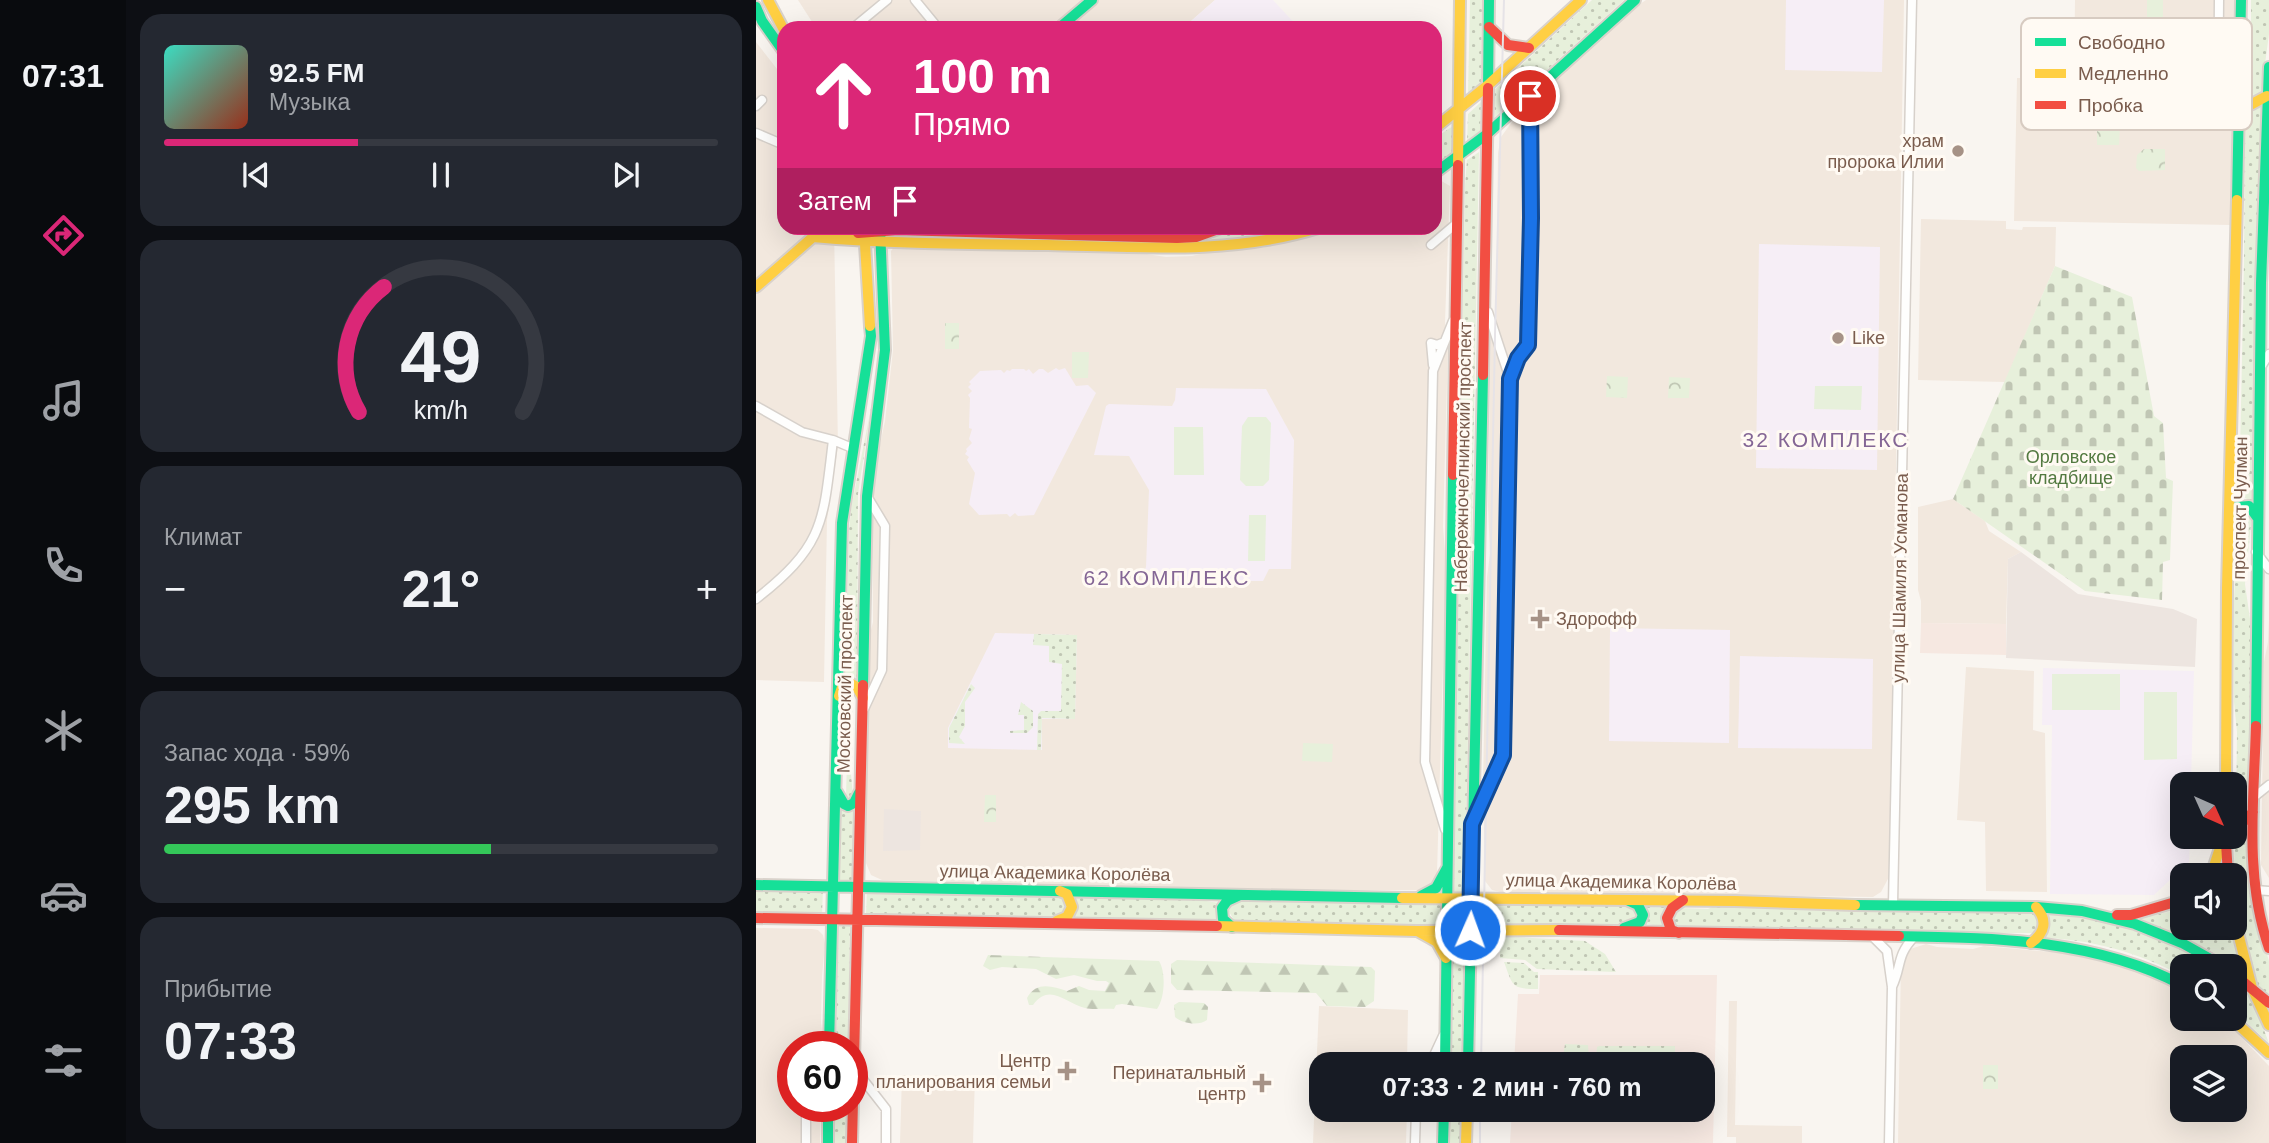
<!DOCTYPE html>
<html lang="ru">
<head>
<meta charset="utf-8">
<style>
  body { margin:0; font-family:Arial,sans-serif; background:#242831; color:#f1f3f6; height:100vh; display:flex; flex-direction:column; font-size:26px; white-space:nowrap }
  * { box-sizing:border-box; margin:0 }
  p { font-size:23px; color:#9ea1a6 }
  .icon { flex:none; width:38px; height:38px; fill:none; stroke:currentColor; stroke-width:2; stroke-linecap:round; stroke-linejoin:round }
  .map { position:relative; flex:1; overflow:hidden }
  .panel { display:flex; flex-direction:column; gap:14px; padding:14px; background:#0d0f14; width:630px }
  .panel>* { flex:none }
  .guide { position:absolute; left:21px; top:21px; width:665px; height:214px; border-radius:21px; box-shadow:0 7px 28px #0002; background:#db2777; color:#fff; overflow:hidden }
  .needle { width:46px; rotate:135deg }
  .controls { position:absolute; left:1414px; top:772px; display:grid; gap:14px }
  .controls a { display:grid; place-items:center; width:77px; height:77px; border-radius:14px; background:#171b24; box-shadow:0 7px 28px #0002; font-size:35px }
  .speed { position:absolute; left:21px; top:1031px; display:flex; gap:14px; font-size:35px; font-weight:700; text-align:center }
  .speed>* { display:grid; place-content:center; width:91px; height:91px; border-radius:50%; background:#171b24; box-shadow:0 7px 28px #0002; line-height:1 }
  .speed .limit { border:10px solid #d22; background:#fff; color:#111 }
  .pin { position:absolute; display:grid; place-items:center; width:60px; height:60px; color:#fff; margin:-30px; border:4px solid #fff; border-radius:50%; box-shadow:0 2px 7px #0007 }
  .me { position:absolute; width:77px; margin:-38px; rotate:2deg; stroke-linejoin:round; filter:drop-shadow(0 0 5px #0008) }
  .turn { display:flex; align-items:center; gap:24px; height:147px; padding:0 21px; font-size:32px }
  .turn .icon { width:91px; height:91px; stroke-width:2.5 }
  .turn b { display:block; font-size:49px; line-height:60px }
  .then { display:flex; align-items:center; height:66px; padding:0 21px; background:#0003; gap:14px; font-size:26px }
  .big { font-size:52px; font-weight:800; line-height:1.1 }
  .panel .widget { flex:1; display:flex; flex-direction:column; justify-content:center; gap:10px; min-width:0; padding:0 24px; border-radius:21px; background:#242831 }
  .panel .dial { align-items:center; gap:0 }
  .dial svg { height:182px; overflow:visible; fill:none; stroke:#363941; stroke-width:7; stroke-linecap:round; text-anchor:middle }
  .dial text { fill:#f1f3f6; stroke:none }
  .song { display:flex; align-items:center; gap:21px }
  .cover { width:84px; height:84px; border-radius:10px; background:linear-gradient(135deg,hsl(170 70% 55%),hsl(10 70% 35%)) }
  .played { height:7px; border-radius:4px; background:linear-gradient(90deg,#db2777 35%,#363941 35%) }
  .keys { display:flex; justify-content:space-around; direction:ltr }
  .heat { display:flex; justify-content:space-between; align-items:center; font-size:38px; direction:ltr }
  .charge { height:10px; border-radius:5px; background:linear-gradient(90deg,#34c759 59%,#363941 0) }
  .trip { position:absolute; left:553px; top:1052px; width:406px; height:70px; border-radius:21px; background:#171b24; box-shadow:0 7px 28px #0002; font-weight:800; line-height:70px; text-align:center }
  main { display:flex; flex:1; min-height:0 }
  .tab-bar { display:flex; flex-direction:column; width:126px; justify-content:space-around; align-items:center; background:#090b0e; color:#9ea1a6 }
  .tab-bar .icon { width:49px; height:49px }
  .tab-bar .current { color:#db2777 }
  .tab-bar b { font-size:32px; color:#f1f3f6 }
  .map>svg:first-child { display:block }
  .residential { fill:#f2e8de; fill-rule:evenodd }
  .commercial { fill:#f6e8e1 }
  .industrial { fill:#ede5e0 }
  .education { fill:#f6eef6 }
  .grass { fill:url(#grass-dots) }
  .forest { fill:url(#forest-firs) }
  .cemetery { fill:url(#cemetery-stones) }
  .park { fill:url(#park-crowns) }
  .pitch { fill:#e7f0db }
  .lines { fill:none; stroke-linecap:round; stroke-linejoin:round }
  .street-casing { stroke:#d7d1cb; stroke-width:11 }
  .fast-casing { stroke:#d9d2cb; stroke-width:14 }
  .slow-casing { stroke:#d9d2cb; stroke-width:14 }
  .jam-casing { stroke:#d9d2cb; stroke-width:14 }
  .street { stroke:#fefefd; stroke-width:8 }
  .fast { stroke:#16e098; stroke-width:10 }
  .slow { stroke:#ffcf43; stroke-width:10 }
  .jam { stroke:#f24e42; stroke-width:10 }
  .tram { stroke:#e6e3e7; stroke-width:2 }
  .route-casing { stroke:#114b97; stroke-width:18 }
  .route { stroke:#1a73e8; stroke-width:12 }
  .poi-dot { fill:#a69286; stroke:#fffaf3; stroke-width:2.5 }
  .labels { text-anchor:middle; stroke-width:6; stroke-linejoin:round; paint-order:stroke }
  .poi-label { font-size:18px; fill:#7a5c4d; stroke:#fffaf3; text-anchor:end }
  .street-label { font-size:18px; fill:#7a5c4d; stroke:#fffaf3 }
  .park-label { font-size:18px; fill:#537a41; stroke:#fffaf3 }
  .quarter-label { font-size:21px; letter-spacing:2px; fill:#846695; stroke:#fffaf3 }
  .key { fill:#fffaf3; stroke:#d7cbc1; stroke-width:2 }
  .key-label { font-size:19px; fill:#7a5c4d }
</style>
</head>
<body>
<main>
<nav class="tab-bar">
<b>07:31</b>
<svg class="icon current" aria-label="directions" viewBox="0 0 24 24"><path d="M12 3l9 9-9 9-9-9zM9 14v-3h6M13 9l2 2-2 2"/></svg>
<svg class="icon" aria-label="music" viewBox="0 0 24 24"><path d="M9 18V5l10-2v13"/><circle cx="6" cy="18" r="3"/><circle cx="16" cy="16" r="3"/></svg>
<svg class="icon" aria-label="phone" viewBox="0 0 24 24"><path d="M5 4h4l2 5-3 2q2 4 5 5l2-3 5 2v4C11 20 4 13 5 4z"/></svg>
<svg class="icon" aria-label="climate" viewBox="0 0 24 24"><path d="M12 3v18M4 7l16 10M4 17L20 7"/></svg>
<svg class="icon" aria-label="car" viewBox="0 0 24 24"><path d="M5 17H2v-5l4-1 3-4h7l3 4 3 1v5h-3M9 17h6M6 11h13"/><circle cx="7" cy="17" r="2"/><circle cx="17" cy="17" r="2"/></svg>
<svg class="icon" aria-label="filters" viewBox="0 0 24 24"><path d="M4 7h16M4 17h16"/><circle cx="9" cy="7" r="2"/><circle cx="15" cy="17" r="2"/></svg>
</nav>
<section class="panel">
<div class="widget">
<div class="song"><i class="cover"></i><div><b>92.5 FM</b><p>Музыка</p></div></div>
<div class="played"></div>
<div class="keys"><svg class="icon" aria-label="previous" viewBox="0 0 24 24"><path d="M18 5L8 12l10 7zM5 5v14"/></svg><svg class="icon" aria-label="pause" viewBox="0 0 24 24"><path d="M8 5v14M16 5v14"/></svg><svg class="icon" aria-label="next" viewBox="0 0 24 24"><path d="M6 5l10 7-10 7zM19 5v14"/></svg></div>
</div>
<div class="widget dial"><svg viewBox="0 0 100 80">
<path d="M14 69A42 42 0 1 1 86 69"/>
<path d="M14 69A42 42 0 0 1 25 14" stroke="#db2777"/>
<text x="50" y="56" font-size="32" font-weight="700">49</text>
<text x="50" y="72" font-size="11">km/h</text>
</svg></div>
<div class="widget"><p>Климат</p>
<div class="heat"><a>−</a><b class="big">21°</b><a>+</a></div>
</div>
<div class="widget"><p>Запас хода · 59%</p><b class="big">295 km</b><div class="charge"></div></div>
<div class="widget"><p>Прибытие</p><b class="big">07:33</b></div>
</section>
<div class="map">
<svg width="1513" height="1143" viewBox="0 0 1513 1143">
  <defs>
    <pattern id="grass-dots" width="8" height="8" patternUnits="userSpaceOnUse" patternTransform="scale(1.75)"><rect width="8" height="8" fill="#e7f0db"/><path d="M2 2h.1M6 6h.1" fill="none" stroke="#c0c6b4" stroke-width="1.8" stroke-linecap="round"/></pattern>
    <pattern id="forest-firs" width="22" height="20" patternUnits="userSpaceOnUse" patternTransform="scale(1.75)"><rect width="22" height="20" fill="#e7f0db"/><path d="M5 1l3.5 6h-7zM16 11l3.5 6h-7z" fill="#c0c6b4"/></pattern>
    <pattern id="cemetery-stones" width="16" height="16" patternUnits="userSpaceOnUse" patternTransform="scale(1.75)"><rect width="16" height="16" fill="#e7f0db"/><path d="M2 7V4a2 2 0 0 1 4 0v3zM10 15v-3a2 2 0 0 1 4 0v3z" fill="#c0c6b4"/></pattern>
    <pattern id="park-crowns" width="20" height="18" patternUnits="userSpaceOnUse" patternTransform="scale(1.75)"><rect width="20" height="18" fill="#e7f0db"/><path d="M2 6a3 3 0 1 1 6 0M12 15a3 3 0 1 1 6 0" fill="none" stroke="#c0c6b4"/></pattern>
  </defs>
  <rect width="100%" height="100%" fill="#f9f5f0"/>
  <path class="residential" d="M42 0H459L427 28H60Z
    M890 0H1148L1133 877 1125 892 1117 897 744 892 736 890 729 881 727 783 731 577 734 554 732 506 734 378 735 336 740 322 742 153 745 137 761 115 878 8Z
    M1319 0H1478L1474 225 1258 221 1261 78 1318 79Z
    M0 42 28 78V228H78L82 446 71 520 68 682 0 680Z
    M679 179H682L694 186 689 322 692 346 687 527 690 563 681 873 675 886 664 890H504L126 880 115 875 110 863V846L113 638 117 622 116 482 129 421 137 350 135 251 139 246 229 248 384 253 410 257 436 256 456 251 506 248 587 228H679Z
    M1165 219 1250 221V229L1266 230 1267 227H1300L1299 266 1249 382 1162 380Z
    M1197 499 1229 521 1233 531 1265 552 1252 559 1250 624 1165 623V601L1162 590V507Z
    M1513 620V878L1505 865 1508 662 1512 642Z
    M1210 667 1278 671 1277 730 1289 733 1291 892 1230 891 1229 822 1201 820Z
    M0 928 56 929 62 930 67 935 69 944 66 976 65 1022 68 1046H37V1106H65L64 1143H0Z
    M1170 944 1181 947 1217 949 1228 946 1317 954 1349 960 1409 980 1426 990V1018L1468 1019 1513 1066V1143H1142L1145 961 1151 950ZM1426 1057H1479V1110H1426Z
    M973 1001H981L979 1125 1046 1126V1143H980V1137H971Z
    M563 1006 652 1010 651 1064H565V1110H651L650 1143H557Z
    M146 1075 219 1076 217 1143H144Z"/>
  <path class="commercial" d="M1165 623 1250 624V655L1164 653Z
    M784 975H961L957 1143H754L756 1110H947V1064H758L762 994H783Z"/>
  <path class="industrial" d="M1265 552 1322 594 1417 609 1441 619 1439 667 1250 658 1252 559Z
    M128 809 165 811 164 850 127 851Z"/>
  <path class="education" d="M459 0H517L543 28H427Z
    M1030 0H1128L1126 72 1029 70Z
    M1003 244 1124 247 1121 470 1000 468Z
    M300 368 303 370 309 368 320 386 332 385 340 393 278 515 262 516 259 513 254 517 251 514 223 515 213 504 219 473 211 460 213 457 209 454 211 451 210 449 216 443 213 439 216 429 213 428 214 398 212 395 216 391 212 387 215 384 213 382 224 371 245 370 248 373 251 370 254 371 256 369H268L270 371 273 369 277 374 283 369H287L292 373Z
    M420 388 510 389 538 440 535 569H513L507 581H387L385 577 390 567 393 490 373 456 338 455 350 406 353 404 416 406 419 400Z
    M854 628 974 630 973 743 853 741Z
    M239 633 321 635 319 719H286V750L192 748V728Z
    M984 656 1117 659 1116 749 982 748Z
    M1287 668 1438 671 1435 784H1426V836L1434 837 1433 862 1398 895 1294 894 1296 725H1286Z"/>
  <path class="grass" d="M714 0H726L725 83 712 94Z
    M836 0H868L739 117 738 90Z
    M1495 0H1513V34L1505 94 1500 98 1495 92Z
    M725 102 724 132 711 143 712 114Z
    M1506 105 1497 502 1489 498 1483 501 1488 262 1489 106 1494 108Z
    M697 126V153L679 165V138Z
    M723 152 709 894 696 893 709 186 711 160Z
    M476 228H535L533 231 527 232 456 240 459 234Z
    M116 403 102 494 101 679 89 678 93 532 95 509Z
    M1488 509 1496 514 1489 584 1494 619V668L1492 811 1488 814 1480 816 1481 732 1478 702V601L1482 515Z
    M278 634 321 635 319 719 286 718 285 750H281L282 714 285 711H305L306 664 293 662V646L277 645Z
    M215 684 219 688 209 702V726L203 737 209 744 193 743V728Z
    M94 691 97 697 94 764 97 796 94 799 90 796 92 724 89 695 90 692Z
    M265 702 277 711V727L271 733H254V731L268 730V715H262Z
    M85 807H98L96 882H83Z
    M1479 825 1487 827 1494 825 1492 879 1496 903 1513 961V997L1500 985 1483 921 1478 873Z
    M0 887 67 888 66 915 0 913Z
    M111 890 302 894 308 899 311 908 304 917 110 914Z
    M317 895 431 898 463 903 461 913 462 922 316 918 321 905Z
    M600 900 685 902V925L478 920 472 910 473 906 482 901 563 903Z
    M722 902 872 905 879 910 880 916 873 924 722 925Z
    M889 904H912L907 917 910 928 888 923 891 914Z
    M961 905 1276 912 1282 917C1284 923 1283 929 1276 933H1228L918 927 915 917 923 908 952 909Z
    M1426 908V928H1476L1487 971C1453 948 1418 931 1379 917L1400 915Z
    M1290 911 1347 917 1408 940 1459 966H1426V976C1385 953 1334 939 1288 938L1294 925Z
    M83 923 94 924 92 1046H80Z
    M697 934H708L705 1064H694Z
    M744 936 829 941 849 954 860 972 781 969 769 960 744 958Z
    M748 962 768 963 778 972H782V989C755 989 757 986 748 962Z
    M1479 979 1492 989 1513 1043 1479 1012Z
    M809 1044 832 1045 833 1058 807 1057Z
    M843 1046H919V1053H914V1059H904V1062L876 1061 875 1056 840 1058 841 1047Z
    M79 1106H91L90 1143H78Z
    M693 1110H705L704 1143H693Z"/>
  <path class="forest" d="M232 955 403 961C410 972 409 998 401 1009L366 1004 360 1005 358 1009C349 1008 337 1010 329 1008 309 1003 294 982 277 1005H273L271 998C280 981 296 986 311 991L323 986 333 990 349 991 353 983 350 981H341L318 975 300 979 280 969 246 967 234 970 227 966Z
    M421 960 615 967 619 971 618 1001 609 1007 571 1006 560 993 421 990 415 983V964Z
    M423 1002 448 1003 452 1007 451 1020C443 1026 427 1024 419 1017L418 1005Z"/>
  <path class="cemetery" d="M1299 266 1376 297 1398 416 1407 423 1410 478 1417 481 1414 560 1407 562 1406 600 1329 591 1197 499Z"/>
  <path class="park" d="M1341 124H1364L1363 145H1341Z
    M1388 149H1409V170L1383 171 1380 168 1381 155Z
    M189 323H203V349H189Z
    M851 376 872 377 871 398 850 397Z
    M913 377 934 378 933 398H912Z
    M229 795H240V822H228Z
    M1227 1065H1242V1089H1227Z"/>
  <path class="pitch" d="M1391 0H1407V23H1391Z
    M316 352H333L332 378H316Z
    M1059 386H1106L1105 410 1058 409Z
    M492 417H510L515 423 513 480 507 486H490L484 480 486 426Z
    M418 427H447L448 475H418Z
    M493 515H510L509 561H492Z
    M1296 674H1364V710H1296Z
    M1388 692H1421V759L1388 760Z
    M547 743 577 744 576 762 546 761Z"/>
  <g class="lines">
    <g class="street-casing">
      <path id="street" d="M159 0 182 28
        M1463 0 1462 124H1483
        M97 28 131 0
        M0 106 6 100
        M0 133 28 145
        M57 237 68 228
        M675 245 701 223
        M677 365 675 343 681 345 686 343
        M1505 367 1513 354
        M754 379 762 358 772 345 774 292V96
        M0 406 46 432 77 440 96 448
        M1500 552 1513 569
        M0 599C69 545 67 522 77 440
        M108 709 126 670 129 526 111 496
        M1498 797 1513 785
        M720 815 747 755 754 379 732 312
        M689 829 669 762 677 371 697 321
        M1499 890 1513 891
        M1137 904 1156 0
        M1116 936 1131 951 1136 987 1133 1143
        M1136 987C1146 966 1140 956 1158 937
        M674 1064 687 1036
        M98 1068 130 1109V1143
        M50 1143V1111L52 1106
        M659 1143 660 1110"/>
    </g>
    <g class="fast-casing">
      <path id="fast" d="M0 7 6 21 28 52
        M303 28 336 0
        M732 88 733 0
        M679 173 731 134 879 0
        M1481 200 1485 0
        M1475 513 1481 507 1493 506 1501 517
        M107 685 111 496 129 350 124 228
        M1500 726 1505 283 1513 67
        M81 792 88 804 92 806 98 803 103 793
        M0 885 646 898
        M665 896 680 888 691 868
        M1099 905 1280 907 1326 911 1379 924 1426 943 1467 966
        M476 927 467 919 466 908 471 901 482 896
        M868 928 884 922 887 915 882 905 873 901
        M1143 936C1239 938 1339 939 1426 985
        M73 1046 86 523 115 336 114 326
        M689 1064 697 475
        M712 1064 727 375
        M72 1106V1143
        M687 1143 688 1110"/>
    </g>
    <g class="slow-casing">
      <path id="slow" d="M12 0 28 30
        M1485 91 1489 100 1496 104 1511 96
        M679 128 731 86 825 0
        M702 165 704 0
        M108 228 114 326
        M0 287 57 237C135 244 213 244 292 245 382 247 475 255 562 228
        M83 696 86 687 94 683 101 687 107 698
        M1470 784 1471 588 1481 200
        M1455 875 1468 836
        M646 898 979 901 1099 905
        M301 921 311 917 316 907 311 894 304 891
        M1479 921 1496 988 1513 1025
        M461 926 660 931 803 930
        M663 932 681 942 690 958
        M1275 943C1289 933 1292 920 1280 907
        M715 956 723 941 738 930
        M1475 1018 1513 1053
        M710 1143 711 1110"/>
    </g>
    <g class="jam-casing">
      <path id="jam" d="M733 27 752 45 773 48
        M102 233 142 230 421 238 440 237 465 228
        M727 375 732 88
        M697 475 702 165
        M1500 726C1498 799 1488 877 1513 948
        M1479 821H1488L1497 812
        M1470 843 1472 875
        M1361 915H1375L1426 900
        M0 918 461 926
        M803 930 1143 936
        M923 933 915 930 911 918 916 908 927 900
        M1479 975 1513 1003
        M96 1143 107 685"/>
    </g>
    <use href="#street" class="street"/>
    <use href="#fast" class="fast"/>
    <use href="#slow" class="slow"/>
    <use href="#jam" class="jam"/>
    <path class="tram" d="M725 1064 739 335 748 0
      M724 1143V1110"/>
  </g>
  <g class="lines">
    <g class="route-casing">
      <path id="route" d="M714 930 716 824 747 755 754 379 762 358 772 345 775 218 774 96"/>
    </g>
    <use href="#route" class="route"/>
  </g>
  <g class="poi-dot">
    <circle cx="1202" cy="151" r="7"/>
    <circle cx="1082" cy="338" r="7"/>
    <path d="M780.5 608.5h7v7h7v7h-7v7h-7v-7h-7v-7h7z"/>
    <path d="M307.5 1060.5h7v7h7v7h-7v7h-7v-7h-7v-7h7z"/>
    <path d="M502.5 1072.5h7v7h7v7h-7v7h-7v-7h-7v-7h7z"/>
  </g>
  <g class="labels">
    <g class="poi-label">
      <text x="1188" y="147">храм<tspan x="1188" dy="21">пророка Илии</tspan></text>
      <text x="1096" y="344" text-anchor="start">Like</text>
      <text x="800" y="625" text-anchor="start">Здорофф</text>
      <text x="295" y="1067">Центр<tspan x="295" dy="21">планирования семьи</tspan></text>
      <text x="490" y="1079">Перинатальный<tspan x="490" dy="21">центр</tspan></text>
    </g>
    <g class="street-label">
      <text transform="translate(707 457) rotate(-89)" y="6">Набережночелнинский проспект</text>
      <text transform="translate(1484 508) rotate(-89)" y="6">проспект Чулман</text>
      <text transform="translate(1144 578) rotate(-89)" y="6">улица Шамиля Усманова</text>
      <text transform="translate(89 684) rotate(-89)" y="6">Московский проспект</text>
      <text transform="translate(299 873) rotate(1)" y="6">улица Академика Королёва</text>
      <text transform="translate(865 882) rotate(1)" y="6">улица Академика Королёва</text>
    </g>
    <g class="park-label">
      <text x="1315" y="463">Орловское<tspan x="1315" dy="21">кладбище</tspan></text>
    </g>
    <g class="quarter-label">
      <text x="1070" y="447">32 КОМПЛЕКС</text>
      <text x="411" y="585">62 КОМПЛЕКС</text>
    </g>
  </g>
  <rect x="1265" y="18" width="231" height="112" rx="10" class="key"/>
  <rect x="1279" y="38" width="31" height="8" fill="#16e098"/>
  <rect x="1279" y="69" width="31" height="9" fill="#ffcf43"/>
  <rect x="1279" y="101" width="31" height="8" fill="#f24e42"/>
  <g class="key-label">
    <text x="1322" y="49">Свободно</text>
    <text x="1322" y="80">Медленно</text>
    <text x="1322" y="112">Пробка</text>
  </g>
</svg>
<div class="controls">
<a><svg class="needle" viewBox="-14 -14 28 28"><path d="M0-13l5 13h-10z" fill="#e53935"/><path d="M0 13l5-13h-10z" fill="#9ea1a6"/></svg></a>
<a><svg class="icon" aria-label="sound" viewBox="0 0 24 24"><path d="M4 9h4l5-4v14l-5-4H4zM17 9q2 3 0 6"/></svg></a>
<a><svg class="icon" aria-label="search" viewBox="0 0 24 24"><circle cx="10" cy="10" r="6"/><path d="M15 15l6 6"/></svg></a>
<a><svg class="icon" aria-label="layers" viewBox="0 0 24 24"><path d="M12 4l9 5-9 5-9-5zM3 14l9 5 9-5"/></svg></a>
</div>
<div class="speed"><div class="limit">60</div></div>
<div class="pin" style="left:774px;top:96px;background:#d93025"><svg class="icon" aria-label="arrive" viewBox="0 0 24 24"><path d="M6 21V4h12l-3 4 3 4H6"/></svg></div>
<svg class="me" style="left:714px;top:930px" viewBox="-20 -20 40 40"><circle r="17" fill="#1a73e8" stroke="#fff" stroke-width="3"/><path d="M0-11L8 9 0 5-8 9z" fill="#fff"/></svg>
<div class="trip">07:33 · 2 мин · 760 m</div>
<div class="guide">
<div class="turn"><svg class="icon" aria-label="ahead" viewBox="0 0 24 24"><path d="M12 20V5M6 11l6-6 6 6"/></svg><div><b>100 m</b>Прямо</div></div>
<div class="then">Затем<svg class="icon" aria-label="arrive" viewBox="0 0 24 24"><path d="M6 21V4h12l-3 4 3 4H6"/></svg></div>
</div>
</div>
</main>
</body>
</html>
